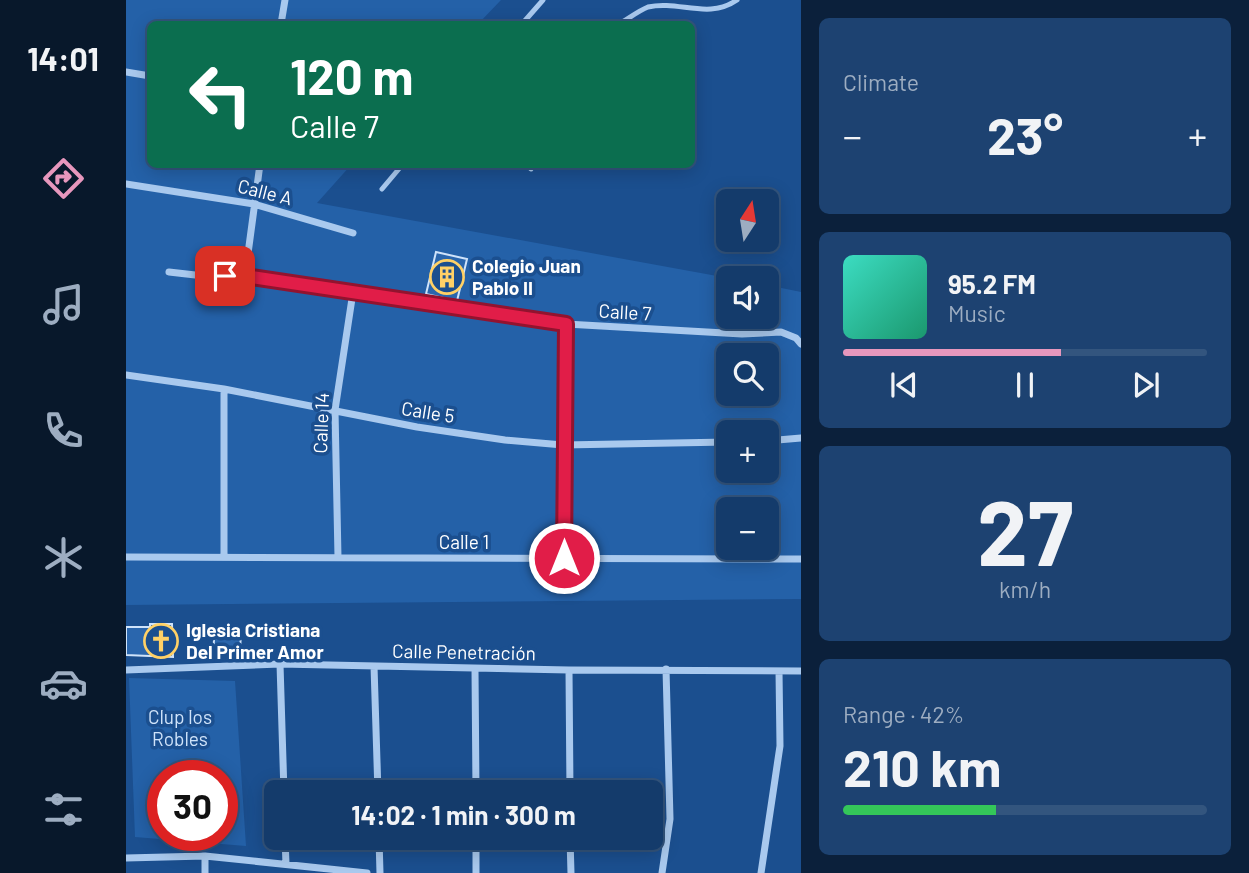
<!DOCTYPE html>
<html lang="en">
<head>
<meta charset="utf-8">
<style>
  body { margin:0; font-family:Barlow,sans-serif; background:#1d4271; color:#f1f3f6; height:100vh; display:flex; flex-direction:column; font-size:26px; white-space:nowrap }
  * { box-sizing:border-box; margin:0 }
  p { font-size:23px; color:#9dadc1 }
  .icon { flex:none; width:38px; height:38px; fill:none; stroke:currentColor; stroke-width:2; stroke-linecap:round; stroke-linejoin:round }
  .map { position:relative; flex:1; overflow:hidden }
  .side { display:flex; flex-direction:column; gap:18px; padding:18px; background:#0b203b; width:448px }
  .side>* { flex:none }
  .hud { position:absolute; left:21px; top:21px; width:548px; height:147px; border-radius:10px; box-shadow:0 4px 18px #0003,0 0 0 2px #33557e; background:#0b6e4f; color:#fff; overflow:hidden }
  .needle { width:46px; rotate:12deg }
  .tools { position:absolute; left:590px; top:189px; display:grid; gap:14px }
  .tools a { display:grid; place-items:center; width:63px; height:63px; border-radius:10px; background:#143b6b; box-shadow:0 4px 18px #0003,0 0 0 2px #33557e; font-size:35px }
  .speed { position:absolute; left:21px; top:760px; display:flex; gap:14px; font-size:35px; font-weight:700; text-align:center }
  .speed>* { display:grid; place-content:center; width:91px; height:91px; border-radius:50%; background:#143b6b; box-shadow:0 4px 18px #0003,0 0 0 2px #33557e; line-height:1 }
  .speed .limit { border:10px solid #d22; background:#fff; color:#111 }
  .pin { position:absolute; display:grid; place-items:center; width:60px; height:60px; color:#fff; margin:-30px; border-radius:14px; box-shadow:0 4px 10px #0006 }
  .me { position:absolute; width:77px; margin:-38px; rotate:0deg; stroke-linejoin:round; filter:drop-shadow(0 0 5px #0008) }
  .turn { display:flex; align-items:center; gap:24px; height:147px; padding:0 28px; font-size:32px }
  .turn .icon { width:91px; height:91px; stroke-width:2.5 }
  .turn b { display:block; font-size:49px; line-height:60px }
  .big { font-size:52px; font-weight:700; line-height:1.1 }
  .side .card { flex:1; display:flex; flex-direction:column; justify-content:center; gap:10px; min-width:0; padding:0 24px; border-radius:10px; background:#1d4271 }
  .side .dial { align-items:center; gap:0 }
  .dial b { font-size:91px; line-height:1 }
  .song { display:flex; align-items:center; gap:21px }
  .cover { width:84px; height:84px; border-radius:10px; background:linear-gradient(135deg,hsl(170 70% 55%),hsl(160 70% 35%)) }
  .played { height:7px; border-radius:4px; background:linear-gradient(90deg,#e797bd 60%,#33557e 60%) }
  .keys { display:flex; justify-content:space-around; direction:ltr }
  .heat { display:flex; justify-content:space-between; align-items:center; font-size:38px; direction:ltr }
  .charge { height:10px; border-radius:5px; background:linear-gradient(90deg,#34c759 42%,#33557e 0) }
  .trip { position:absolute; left:138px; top:780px; width:399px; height:70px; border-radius:10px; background:#143b6b; box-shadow:0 4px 18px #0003,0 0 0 2px #33557e; font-weight:700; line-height:70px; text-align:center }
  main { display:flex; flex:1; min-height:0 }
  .tab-bar { display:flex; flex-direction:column; width:126px; justify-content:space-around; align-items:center; background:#08182b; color:#9dadc1 }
  .tab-bar .icon { width:49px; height:49px }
  .tab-bar .on { color:#e797bd }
  .tab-bar b { font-size:32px; color:#f1f3f6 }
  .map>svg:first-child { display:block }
  .green { fill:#2461a8; fill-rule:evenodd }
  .building { fill:#2a66ad; stroke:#cfe3fa; stroke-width:2 }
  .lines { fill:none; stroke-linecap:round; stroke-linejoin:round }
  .lane { stroke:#a9c9ee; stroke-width:5 }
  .street { stroke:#a9c9ee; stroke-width:7 }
  .route-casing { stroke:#92132f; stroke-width:18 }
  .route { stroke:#e11d48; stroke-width:12 }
  .labels { text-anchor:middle; stroke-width:7; stroke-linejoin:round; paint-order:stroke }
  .street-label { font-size:19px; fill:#fff; stroke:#1b4f8f }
  .poi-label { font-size:19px; font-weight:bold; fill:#fff; stroke:#1b4f8f; text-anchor:start }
  .park-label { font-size:19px; fill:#cfe3fa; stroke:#1b4f8f }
</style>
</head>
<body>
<main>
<nav class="tab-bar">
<b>14:01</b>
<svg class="icon on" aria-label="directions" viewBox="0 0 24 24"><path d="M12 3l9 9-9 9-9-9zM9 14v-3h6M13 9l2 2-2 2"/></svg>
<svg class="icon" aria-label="music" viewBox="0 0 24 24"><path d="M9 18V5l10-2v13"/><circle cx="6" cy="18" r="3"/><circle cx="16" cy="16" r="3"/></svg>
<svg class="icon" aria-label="phone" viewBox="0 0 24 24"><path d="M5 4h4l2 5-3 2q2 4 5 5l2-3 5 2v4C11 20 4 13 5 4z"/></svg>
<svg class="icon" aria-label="climate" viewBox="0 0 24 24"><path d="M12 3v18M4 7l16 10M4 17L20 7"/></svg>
<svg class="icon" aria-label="car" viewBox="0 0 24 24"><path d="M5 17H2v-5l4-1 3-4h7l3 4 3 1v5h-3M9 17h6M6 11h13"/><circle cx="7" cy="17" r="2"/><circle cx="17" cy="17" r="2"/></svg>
<svg class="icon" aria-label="filters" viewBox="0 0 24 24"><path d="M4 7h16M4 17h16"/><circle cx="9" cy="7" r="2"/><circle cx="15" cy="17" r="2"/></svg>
</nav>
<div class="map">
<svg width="675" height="873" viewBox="0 0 675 873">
  <rect width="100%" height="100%" fill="#1b4f8f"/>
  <path class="green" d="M0 0H375L352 24H24V164L225 165 191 203 602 278V317H640L641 285 675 292V599L0 605ZM602 355H640V394H602ZM602 432H640V471H602ZM602 509H640V548H602Z
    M3 678 109 681 120 846 9 837ZM37 775H96V835H37Z
    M525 828H534V850L489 848 491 838H525Z"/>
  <path class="building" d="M310 252 341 259 331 301 300 294Z
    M24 624H46L47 657 0 655V627H24Z
    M89 627 115 629 114 654 87 653Z"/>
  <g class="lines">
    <path class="lane" d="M396 24 417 0
      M493 24C502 19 512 11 522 7 553 0 582 20 611 0
      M405 169 407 164
      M256 189 277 164"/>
    <path class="street" d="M155 24 159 0
      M0 72 24 76
      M0 184 128 204 227 233
      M43 272 78 276H119L440 324 616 334 655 332 670 338 675 344
      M119 276 134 164
      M0 375 98 389 291 427 379 440 437 445 602 442
      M98 389V556
      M640 441 675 438
      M0 557 675 559
      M212 557 209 410 227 292
      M438 558 440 324
      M154 664 158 793
      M248 666 252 793
      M349 669 350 793
      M0 670 154 664 443 670 675 671
      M443 670 444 793
      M159 838 160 864
      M253 838 254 873
      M350 838V873
      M444 838 445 873
      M0 858 79 856 241 873
      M79 873V856
      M536 873 544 819 540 669
      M635 873 654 746 653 671"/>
  </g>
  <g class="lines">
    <g class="route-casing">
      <path id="route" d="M99 276H119L440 324 438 558"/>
    </g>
    <use href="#route" class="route"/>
  </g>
  <defs>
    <g id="building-ring" transform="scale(1.75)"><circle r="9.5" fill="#1b4f8f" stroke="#ffd166" stroke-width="1.5"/><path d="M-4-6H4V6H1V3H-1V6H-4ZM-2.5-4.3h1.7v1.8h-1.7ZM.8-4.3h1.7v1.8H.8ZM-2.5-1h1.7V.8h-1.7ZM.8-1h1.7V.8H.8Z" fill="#ffd166"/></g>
    <g id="church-ring" transform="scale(1.75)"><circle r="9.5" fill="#1b4f8f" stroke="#ffd166" stroke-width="1.5"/><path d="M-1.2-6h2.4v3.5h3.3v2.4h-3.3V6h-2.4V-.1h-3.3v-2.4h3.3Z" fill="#ffd166"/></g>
  </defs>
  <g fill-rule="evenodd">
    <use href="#building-ring" x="321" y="277"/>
    <use href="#church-ring" x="35" y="641"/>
  </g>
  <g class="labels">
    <g class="street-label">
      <text transform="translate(139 192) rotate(14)" y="7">Calle A</text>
      <text transform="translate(499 312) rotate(3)" y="7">Calle 7</text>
      <text transform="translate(302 412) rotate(9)" y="7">Calle 5</text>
      <text transform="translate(195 423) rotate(-88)" y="7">Calle 14</text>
      <text x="338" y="549">Calle 1</text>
      <text transform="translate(338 652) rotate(1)" y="7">Calle Penetración</text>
    </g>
    <g class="poi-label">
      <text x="346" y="273">Colegio Juan<tspan x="346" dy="22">Pablo II</tspan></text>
      <text x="60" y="637">Iglesia Cristiana<tspan x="60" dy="22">Del Primer Amor</tspan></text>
    </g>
    <g class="park-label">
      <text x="54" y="724">Clup los<tspan x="54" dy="22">Robles</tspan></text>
    </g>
  </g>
</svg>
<div class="tools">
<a><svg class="needle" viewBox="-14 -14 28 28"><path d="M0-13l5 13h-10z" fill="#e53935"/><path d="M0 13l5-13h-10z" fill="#9dadc1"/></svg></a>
<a><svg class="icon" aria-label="sound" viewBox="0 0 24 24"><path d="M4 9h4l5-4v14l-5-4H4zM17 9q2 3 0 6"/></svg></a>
<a><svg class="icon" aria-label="search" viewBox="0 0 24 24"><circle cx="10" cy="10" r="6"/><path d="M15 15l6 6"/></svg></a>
<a>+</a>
<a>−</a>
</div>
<div class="speed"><div class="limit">30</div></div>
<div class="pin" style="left:99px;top:276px;background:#d93025"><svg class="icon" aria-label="arrive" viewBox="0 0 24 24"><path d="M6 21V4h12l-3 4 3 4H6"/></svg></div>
<svg class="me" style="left:438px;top:558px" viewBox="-20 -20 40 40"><circle r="17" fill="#e11d48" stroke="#fff" stroke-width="3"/><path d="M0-11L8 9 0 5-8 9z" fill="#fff"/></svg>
<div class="trip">14:02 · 1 min · 300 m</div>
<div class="hud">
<div class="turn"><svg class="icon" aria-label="left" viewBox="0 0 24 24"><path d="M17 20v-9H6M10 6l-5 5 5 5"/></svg><div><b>120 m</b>Calle 7</div></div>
</div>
</div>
<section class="side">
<div class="card"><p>Climate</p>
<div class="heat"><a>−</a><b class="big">23°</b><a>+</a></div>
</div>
<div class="card">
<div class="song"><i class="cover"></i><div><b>95.2 FM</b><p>Music</p></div></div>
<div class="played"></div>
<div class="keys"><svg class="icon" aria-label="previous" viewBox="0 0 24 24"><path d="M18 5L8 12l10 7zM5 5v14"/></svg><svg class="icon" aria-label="pause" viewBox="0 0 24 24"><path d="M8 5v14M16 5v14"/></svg><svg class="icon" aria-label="next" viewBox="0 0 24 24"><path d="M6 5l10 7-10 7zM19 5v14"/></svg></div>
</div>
<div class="card dial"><b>27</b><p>km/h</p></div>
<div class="card"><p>Range · 42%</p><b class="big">210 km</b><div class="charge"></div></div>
</section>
</main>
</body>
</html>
